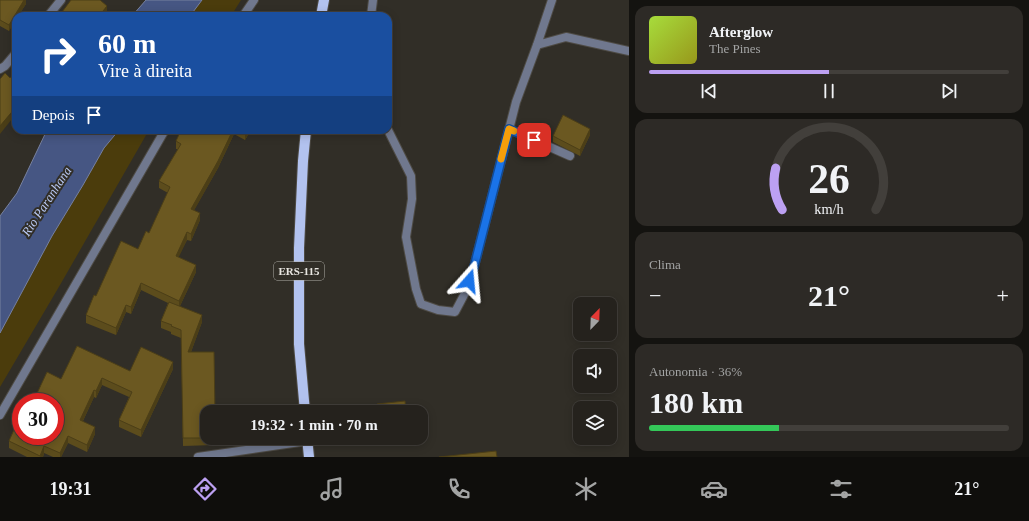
<!DOCTYPE html>
<html lang="pt">
<head>
<meta charset="utf-8">
<style>
  body { margin:0; font-family:"Times New Roman",serif; background:#2d2a26; color:#f1f3f6; height:100vh; display:flex; flex-direction:column; font-size:15px; white-space:nowrap }
  * { box-sizing:border-box; margin:0 }
  p { font-size:13px; color:#a3a4a4 }
  .icon { flex:none; width:22px; height:22px; fill:none; stroke:currentColor; stroke-width:2; stroke-linecap:round; stroke-linejoin:round }
  .map { position:relative; flex:1; overflow:hidden }
  .panel { display:flex; flex-direction:column; gap:6px; padding:6px; background:#141310; width:400px }
  .panel>* { flex:none }
  .top-card { position:absolute; left:12px; top:12px; width:380px; height:122px; border-radius:12px; box-shadow:0 2px 10px #0003,0 0 0 1px #423f3b; background:#1a4fa0; color:#fff; overflow:hidden }
  .needle { width:26px; rotate:23deg }
  .tools { position:absolute; left:573px; top:297px; display:grid; gap:8px }
  .tools a { display:grid; place-items:center; width:44px; height:44px; border-radius:8px; background:#25221d; box-shadow:0 2px 10px #0003,0 0 0 1px #423f3b; font-size:20px }
  .speed { position:absolute; left:12px; top:393px; display:flex; gap:8px; font-size:20px; font-weight:700; text-align:center }
  .speed>* { display:grid; place-content:center; width:52px; height:52px; border-radius:50%; background:#25221d; box-shadow:0 2px 10px #0003,0 0 0 1px #423f3b; line-height:1 }
  .speed .limit { border:6px solid #d22; background:#fff; color:#111 }
  .pin { position:absolute; display:grid; place-items:center; width:34px; height:34px; color:#fff; margin:-17px; border-radius:8px; box-shadow:0 2px 6px #0006 }
  .me { position:absolute; width:44px; margin:-22px; rotate:18deg; stroke-linejoin:round; filter:drop-shadow(0 0 3px #0008) }
  .turn { display:flex; align-items:center; gap:14px; height:84px; padding:0 20px; font-size:18px }
  .turn .icon { width:52px; height:52px; stroke-width:2.5 }
  .turn b { display:block; font-size:28px; line-height:34px }
  .then { display:flex; align-items:center; height:38px; padding:0 20px; background:#0003; gap:8px; font-size:15px }
  .big { font-size:30px; font-weight:600; line-height:1.1 }
  .panel .tile { flex:1; display:flex; flex-direction:column; justify-content:center; gap:6px; min-width:0; padding:0 14px; border-radius:12px; background:#2d2a26 }
  .panel .dial { align-items:center; gap:0 }
  .dial svg { height:104px; overflow:visible; fill:none; stroke:#423f3b; stroke-width:7; stroke-linecap:round; text-anchor:middle }
  .dial text { fill:#f1f3f6; stroke:none }
  .song { display:flex; align-items:center; gap:12px }
  .cover { width:48px; height:48px; border-radius:6px; background:linear-gradient(135deg,hsl(80 70% 55%),hsl(60 70% 35%)) }
  .played { height:4px; border-radius:2px; background:linear-gradient(90deg,#bca0f2 50%,#423f3b 50%) }
  .keys { display:flex; justify-content:space-around; direction:ltr }
  .heat { display:flex; justify-content:space-between; align-items:center; font-size:22px; direction:ltr }
  .charge { height:6px; border-radius:3px; background:linear-gradient(90deg,#34c759 36%,#423f3b 0) }
  .trip { position:absolute; left:200px; top:405px; width:228px; height:40px; border-radius:12px; background:#25221d; box-shadow:0 2px 10px #0003,0 0 0 1px #423f3b; font-weight:600; line-height:40px; text-align:center }
  .tab-bar { display:flex; height:64px; justify-content:space-around; align-items:center; background:#0f0e0c; color:#a3a4a4 }
  .tab-bar .icon { width:28px; height:28px }
  .tab-bar .active { color:#bca0f2 }
  .tab-bar b { font-size:18px; color:#f1f3f6 }
  main { display:flex; flex:1; min-height:0 }
  .map>svg:first-child { display:block }
  .green { fill:#4b3c0c }
  .water { fill:#465683; stroke:#77819f }
  .lines { fill:none; stroke-linecap:round; stroke-linejoin:round }
  .service-casing { stroke:#4e4b45; stroke-width:10 }
  .minor-casing { stroke:#4e4b45; stroke-width:10 }
  .primary-casing { stroke:#4e4b45; stroke-width:12 }
  .service { stroke:#70788e; stroke-width:8 }
  .minor { stroke:#70788e; stroke-width:8 }
  .primary { stroke:#b2c2ef; stroke-width:10 }
  .wall { fill:#5c4c1c }
  .shaded-wall { fill:#4b3e17 }
  .building { fill:#6b5821; stroke:#4b3e17 }
  .route-casing { stroke:#114b97; stroke-width:10 }
  .route { stroke:#1a73e8; stroke-width:7 }
  .slow { stroke:#f59e0b; stroke-width:7 }
  .labels { text-anchor:middle; stroke-width:4; stroke-linejoin:round; paint-order:stroke }
  .shield { fill:#312e27; stroke:#b1afa9; stroke-width:1 }
  .shield-label { font-size:11px; font-weight:bold; fill:#e8e6e1 }
  .water-label { font-size:13px; font-style:italic; fill:#bacaf6; stroke:#312e27 }
</style>
</head>
<body>
<main>
<div class="map">
<svg width="629" height="457" viewBox="0 0 629 457">
  <rect width="100%" height="100%" fill="#312e27"/>
  <path class="green" d="M202 0H241L231 16H190Z
    M119 130H149L60 285 0 387V333L52 236 83 185 104 148Z"/>
  <path class="water" d="M146 0H202L190 16H132Z
    M47 130H119L104 148 83 185 52 236 0 333V216L17 193Z"/>
  <g class="lines">
    <g class="service-casing">
      <path id="service" d="M509 129 570 156"/>
    </g>
    <g class="minor-casing">
      <path id="minor" d="M48 16 61 0
        M243 16 254 0
        M371 16 373 0
        M537 45 566 37 629 51
        M0 69 5 66 16 53
        M388 130 411 176 412 199 406 237 416 289 421 304 438 310 455 312 464 295 474 267 516 102 537 45 552 0
        M0 415 165 130
        M198 457 307 441"/>
    </g>
    <g class="primary-casing">
      <path id="primary" d="M321 16 324 0
        M305 412 299 344V248L303 161 306 130
        M307 438 309 457"/>
    </g>
    <use href="#service" class="service"/>
    <use href="#minor" class="minor"/>
    <use href="#primary" class="primary"/>
  </g>
  <path class="wall" d="M0 0H26V4L18 16H16L9 31 0 26Z
    M181 130H251L245 140 234 134 218 168 194 210 200 220 191 241 187 240 178 257 196 272 180 306 202 322 191 352 215 438V445L183 446 181 338 171 334V332L161 328V321L168 303 141 290 131 314 126 312 116 335 86 323V315L96 296 138 249 149 233 168 193 159 188V181L178 149H176V141Z
    M590 135 580 156 553 142V136Z
    M173 369 141 437 119 427V420L129 397 102 385 96 398 94 397 83 421 95 434 87 452 68 443 61 457H53L44 453 43 457H27L9 448V441L61 379 130 371Z
    M380 438H400L381 440Z"/>
  <path class="shaded-wall" d="M24 0H26V4L18 16H16V20L9 31V25Z
    M107 6V14L106 16H99Z
    M16 107V114L0 134V126Z
    M590 129V135L580 156V150Z
    M233 130H234V134L218 168 191 216V209Z
    M247 130H251L245 140V133Z
    M200 213V220L191 241V234Z
    M187 232V240L176 263V256Z
    M196 265V272L179 308V301Z
    M141 283V290L131 314V307Z
    M126 305V312L116 335V328Z
    M202 315V322L188 360V352Z
    M173 362V369L141 437V430Z
    M102 378V385L96 398V391Z
    M94 390V397L80 427V420Z
    M95 427V434L87 452V445Z
    M68 436V443L61 457H60V453Z
    M44 446V453L43 457H40Z"/>
  <path class="building" d="M0 0H24L9 25 0 20Z
    M71 0H100L107 6 99 16H59Z
    M16 71V107L0 126V79L5 73 10 78Z
    M563 115 590 129 580 150 553 136Z
    M181 130H233L218 161 191 209 200 213 191 234 187 232 176 256 196 265 179 301 141 283 131 307 126 305 116 328 86 315 94 295 96 296 121 241 138 249 146 231 149 233 170 187 159 181 181 144 176 141Z
    M240 130H247L245 133Z
    M169 302 202 315 188 352H214L215 412H207V438H183L181 330 171 326 172 325 161 321Z
    M77 346 130 371 141 347 173 362 141 430 119 420 132 392 102 378 96 391 94 390 80 420 95 427 87 445 68 436 60 453 44 446 40 456 9 441 16 425 21 427V436H55V402H33L47 372 61 379Z
    M405 401 406 412H378L377 404Z
    M496 451 497 457H439Z"/>
  <g class="lines">
    <g class="route-casing">
      <path id="route" d="M469 281 474 267 509 129 534 140"/>
    </g>
    <use href="#route" class="route"/>
    <path class="slow" d="M501 159 509 129 514 131"/>
  </g>
  <g class="labels">
    <rect class="shield" x="274" y="262" width="50" height="18" rx="3"/>
    <g class="shield-label">
      <text x="299" y="275">ERS-115</text>
    </g>
    <g class="water-label">
      <text transform="translate(46 201) rotate(-57)" y="5">Rio Paranhana</text>
    </g>
  </g>
</svg>
<div class="tools">
<a><svg class="needle" viewBox="-14 -14 28 28"><path d="M0-13l5 13h-10z" fill="#e53935"/><path d="M0 13l5-13h-10z" fill="#a3a4a4"/></svg></a>
<a><svg class="icon" aria-label="sound" viewBox="0 0 24 24"><path d="M4 9h4l5-4v14l-5-4H4zM17 9q2 3 0 6"/></svg></a>
<a><svg class="icon" aria-label="layers" viewBox="0 0 24 24"><path d="M12 4l9 5-9 5-9-5zM3 14l9 5 9-5"/></svg></a>
</div>
<div class="speed"><div class="limit">30</div></div>
<div class="pin" style="left:534px;top:140px;background:#d93025"><svg class="icon" aria-label="arrive" viewBox="0 0 24 24"><path d="M6 21V4h12l-3 4 3 4H6"/></svg></div>
<svg class="me" style="left:469px;top:281px" viewBox="-20 -20 40 40"><path d="M0-17L14 15 0 8-14 15z" fill="#1a73e8" stroke="#fff" stroke-width="4"/></svg>
<div class="trip">19:32 · 1 min · 70 m</div>
<div class="top-card">
<div class="turn"><svg class="icon" aria-label="right" viewBox="0 0 24 24"><path d="M7 20v-9h11M14 6l5 5-5 5"/></svg><div><b>60 m</b>Vire à direita</div></div>
<div class="then">Depois<svg class="icon" aria-label="arrive" viewBox="0 0 24 24"><path d="M6 21V4h12l-3 4 3 4H6"/></svg></div>
</div>
</div>
<section class="panel">
<div class="tile">
<div class="song"><i class="cover"></i><div><b>Afterglow</b><p>The Pines</p></div></div>
<div class="played"></div>
<div class="keys"><svg class="icon" aria-label="previous" viewBox="0 0 24 24"><path d="M18 5L8 12l10 7zM5 5v14"/></svg><svg class="icon" aria-label="pause" viewBox="0 0 24 24"><path d="M8 5v14M16 5v14"/></svg><svg class="icon" aria-label="next" viewBox="0 0 24 24"><path d="M6 5l10 7-10 7zM19 5v14"/></svg></div>
</div>
<div class="tile dial"><svg viewBox="0 0 100 80">
<path d="M14 69A42 42 0 1 1 86 69"/>
<path d="M14 69A42 42 0 0 1 9 37" stroke="#bca0f2"/>
<text x="50" y="56" font-size="32" font-weight="700">26</text>
<text x="50" y="72" font-size="11">km/h</text>
</svg></div>
<div class="tile"><p>Clima</p>
<div class="heat"><a>−</a><b class="big">21°</b><a>+</a></div>
</div>
<div class="tile"><p>Autonomia · 36%</p><b class="big">180 km</b><div class="charge"></div></div>
</section>
</main>
<nav class="tab-bar">
<b>19:31</b>
<svg class="icon active" aria-label="directions" viewBox="0 0 24 24"><path d="M12 3l9 9-9 9-9-9zM9 14v-3h6M13 9l2 2-2 2"/></svg>
<svg class="icon" aria-label="music" viewBox="0 0 24 24"><path d="M9 18V5l10-2v13"/><circle cx="6" cy="18" r="3"/><circle cx="16" cy="16" r="3"/></svg>
<svg class="icon" aria-label="phone" viewBox="0 0 24 24"><path d="M5 4h4l2 5-3 2q2 4 5 5l2-3 5 2v4C11 20 4 13 5 4z"/></svg>
<svg class="icon" aria-label="climate" viewBox="0 0 24 24"><path d="M12 3v18M4 7l16 10M4 17L20 7"/></svg>
<svg class="icon" aria-label="car" viewBox="0 0 24 24"><path d="M5 17H2v-5l4-1 3-4h7l3 4 3 1v5h-3M9 17h6M6 11h13"/><circle cx="7" cy="17" r="2"/><circle cx="17" cy="17" r="2"/></svg>
<svg class="icon" aria-label="filters" viewBox="0 0 24 24"><path d="M4 7h16M4 17h16"/><circle cx="9" cy="7" r="2"/><circle cx="15" cy="17" r="2"/></svg>
<b>21°</b>
</nav>
</body>
</html>
